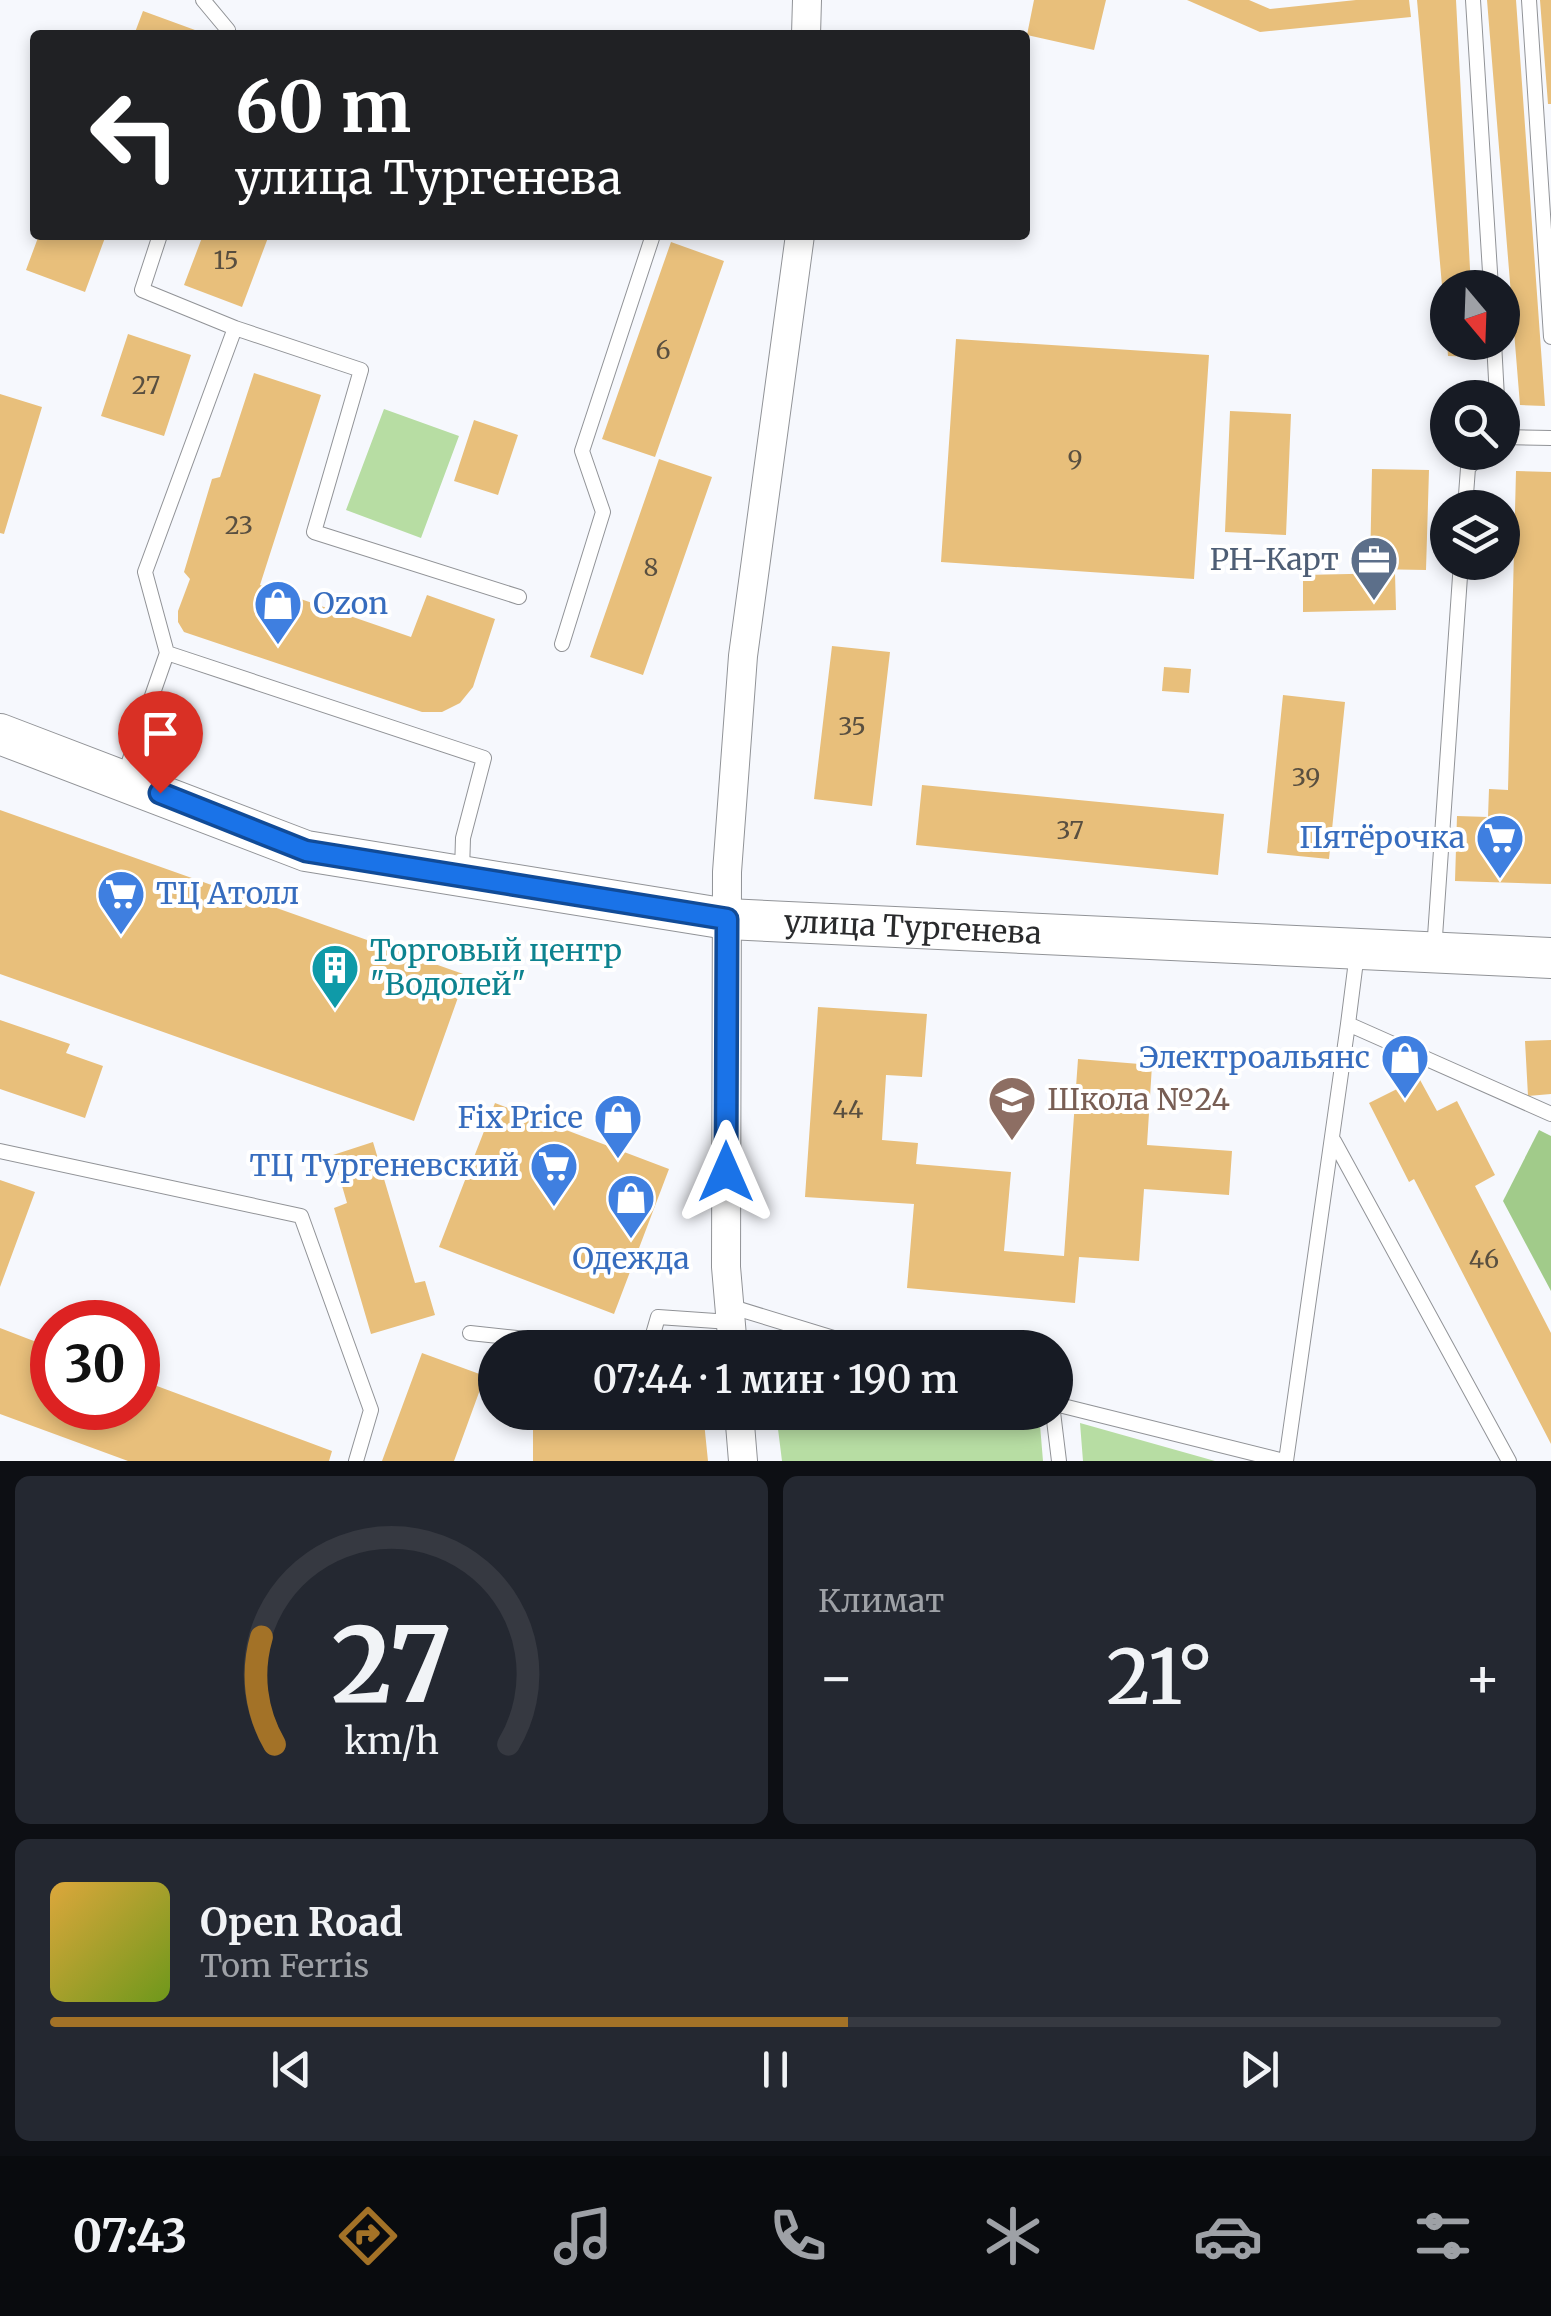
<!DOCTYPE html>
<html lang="ru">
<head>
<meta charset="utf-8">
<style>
  body { margin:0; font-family:Merriweather,serif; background:#242831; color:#f1f3f6; height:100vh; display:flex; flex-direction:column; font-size:38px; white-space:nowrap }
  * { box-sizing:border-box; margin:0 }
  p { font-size:32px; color:#9ea1a6 }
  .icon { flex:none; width:55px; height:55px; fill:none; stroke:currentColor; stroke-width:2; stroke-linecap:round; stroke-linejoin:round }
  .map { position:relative; height:1461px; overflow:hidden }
  .sheet { display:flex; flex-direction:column; gap:15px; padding:15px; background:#0d0f14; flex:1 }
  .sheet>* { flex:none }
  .guide { position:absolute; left:30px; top:30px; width:1000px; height:210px; border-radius:10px; box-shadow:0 5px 15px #0003; background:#202124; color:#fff; overflow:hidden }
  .needle { width:65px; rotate:161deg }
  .buttons { position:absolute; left:1430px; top:270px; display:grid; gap:20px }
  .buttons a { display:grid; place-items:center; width:90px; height:90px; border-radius:50%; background:#171b24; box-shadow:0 5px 15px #0003; font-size:50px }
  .speed { position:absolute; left:30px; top:1300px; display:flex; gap:20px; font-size:50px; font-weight:700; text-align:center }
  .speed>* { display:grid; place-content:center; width:130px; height:130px; border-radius:50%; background:#171b24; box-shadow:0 5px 15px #0003; line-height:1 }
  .speed .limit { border:15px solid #d22; background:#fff; color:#111 }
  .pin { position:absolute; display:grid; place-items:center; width:85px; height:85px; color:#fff; margin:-102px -42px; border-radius:50% 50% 50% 0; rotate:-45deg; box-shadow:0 0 10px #0007 }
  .pin .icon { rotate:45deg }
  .me { position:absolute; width:110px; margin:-55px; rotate:0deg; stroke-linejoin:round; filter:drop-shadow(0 0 8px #0008) }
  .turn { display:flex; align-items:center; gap:35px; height:210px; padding:0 40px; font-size:45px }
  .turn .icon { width:130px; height:130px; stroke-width:2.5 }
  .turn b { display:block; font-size:70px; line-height:85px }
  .big { font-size:75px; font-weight:600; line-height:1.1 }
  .sheet .tile { flex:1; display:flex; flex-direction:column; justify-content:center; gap:15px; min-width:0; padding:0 35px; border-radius:15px; background:#242831 }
  .sheet .dial { align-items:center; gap:0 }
  .dial svg { height:260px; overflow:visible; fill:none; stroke:#363941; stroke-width:7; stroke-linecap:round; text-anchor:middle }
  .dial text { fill:#f1f3f6; stroke:none }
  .song { display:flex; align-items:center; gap:30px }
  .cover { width:120px; height:120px; border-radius:15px; background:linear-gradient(135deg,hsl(40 70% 55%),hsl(80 70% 35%)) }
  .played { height:10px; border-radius:5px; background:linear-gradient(90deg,#a37227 55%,#363941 55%) }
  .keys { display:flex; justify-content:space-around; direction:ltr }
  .heat { display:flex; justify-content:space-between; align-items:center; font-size:55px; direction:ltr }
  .sheet .tiles { flex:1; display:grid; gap:15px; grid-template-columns:1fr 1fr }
  .tile:last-child { grid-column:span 2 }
  .trip { position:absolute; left:478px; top:1330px; width:595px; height:100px; border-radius:50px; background:#171b24; box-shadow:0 5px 15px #0003; font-weight:600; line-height:100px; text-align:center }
  .tab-bar { display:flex; height:160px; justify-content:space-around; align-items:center; background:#090b0e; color:#9ea1a6 }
  .tab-bar .icon { width:70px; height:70px }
  .tab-bar .on { color:#a37227 }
  .tab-bar b { font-size:45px; color:#f1f3f6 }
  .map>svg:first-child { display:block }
  .green { fill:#b7dda3 }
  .forest { fill:#a1cb8a }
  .building { fill:#e8bf7b }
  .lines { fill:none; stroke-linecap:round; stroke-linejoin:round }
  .service-casing { stroke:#919397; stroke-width:16 }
  .minor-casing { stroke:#919397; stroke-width:30 }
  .secondary-casing { stroke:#919397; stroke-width:42 }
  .service { stroke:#fff; stroke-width:14 }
  .minor { stroke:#fff; stroke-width:28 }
  .secondary { stroke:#fff; stroke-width:40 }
  .route-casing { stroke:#114b97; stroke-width:25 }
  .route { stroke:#1a73e8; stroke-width:18 }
  .labels { text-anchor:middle; stroke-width:8; stroke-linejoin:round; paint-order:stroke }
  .number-label { font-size:25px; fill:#594f40 }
  .service-label { font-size:30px; fill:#4e5e75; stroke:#fff; text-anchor:end }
  .shop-label { font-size:30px; fill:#366cbe; stroke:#fff; text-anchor:end }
  .street-label { font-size:30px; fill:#292a2c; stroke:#fff }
  .culture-label { font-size:30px; fill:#0d838f; stroke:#fff; text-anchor:start }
  .education-label { font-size:30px; fill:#785e54; stroke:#fff; text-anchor:start }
</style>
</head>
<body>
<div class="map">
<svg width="1551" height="1461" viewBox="0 0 1551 1461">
  <rect width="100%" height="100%" fill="#f6f8fd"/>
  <path class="green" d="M384 409 459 436 421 538 346 510Z
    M776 1413H1039L1043 1461H782Z
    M1080 1423 1215 1461H1083Z"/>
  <path class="forest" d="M1539 1130 1551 1136V1291L1503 1201Z"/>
  <path class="building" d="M1034 0H1106L1094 50 1027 35Z
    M1187 0H1249L1270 9 1356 0H1409L1411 17 1260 32Z
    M1417 0H1456L1471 288H1448V319L1445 320Z
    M1487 0H1516L1545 406 1520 405Z
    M1540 0H1551V104H1548Z
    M143 11 195 30 194 35H134Z
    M39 235H106L85 292 26 270Z
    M203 235H269L242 307 184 285Z
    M671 242 724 261 655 457 602 439Z
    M128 334 191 355 164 436 101 416Z
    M956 339 1209 355 1194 579 941 562Z
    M1447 342H1474L1475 357 1448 356Z
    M254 373 321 395 260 585 411 637 427 595 495 619 473 687 460 703 442 712H422L184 632 178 622V611L190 579 184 572 212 479 220 477Z
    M0 394 42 407 4 534 0 533Z
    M1230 411 1291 414 1286 535 1225 532Z
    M474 420 518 435 498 495 454 481Z
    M659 459 712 477 643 675 590 657Z
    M1372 469 1429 470 1426 570 1370 569Z
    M1516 471 1551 472V884L1455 881 1457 816 1488 817 1489 789 1508 790Z
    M1395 573 1396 610 1303 612V575Z
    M832 646 890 652 872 806 814 799Z
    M1164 667 1191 669 1189 693 1162 691Z
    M1283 695 1345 702 1329 859 1267 853Z
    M922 785 1224 814 1218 875 916 845Z
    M0 810 466 975 414 1121 0 974Z
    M818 1007 927 1014 922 1077 886 1075 882 1140 918 1143 916 1164 1011 1172 1004 1251 1064 1256 1078 1059 1152 1065 1147 1145 1232 1151 1229 1195 1144 1189 1139 1261 1079 1257 1075 1303 907 1288 914 1204 805 1197Z
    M0 1020 70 1044 66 1053 103 1066 85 1118 0 1089Z
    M1551 1040V1094L1528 1096 1525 1041Z
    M1419 1078 1437 1111 1457 1101 1495 1175 1475 1186 1551 1333V1444L1414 1179 1409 1182 1369 1103Z
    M495 1103 669 1169 614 1314 439 1247Z
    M373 1142 415 1283 425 1281 435 1315 371 1334 334 1208 347 1203 333 1155Z
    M0 1180 35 1192 0 1287Z
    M0 1328 52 1348V1408H138V1379L332 1451 329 1461H128L0 1414Z
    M422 1353 485 1376 454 1461H382Z
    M533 1412H703L708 1461H533Z"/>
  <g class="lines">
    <g class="service-casing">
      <path id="service" d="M203 0 228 30 226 35
        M1473 0 1491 288
        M1529 0 1551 337
        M160 235 142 290 235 328
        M1494 342 1497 398
        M1502 437 1551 438
        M1465 508 1468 468 1484 452
        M562 644 603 512 582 451 653 235
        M167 653 145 572 235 328 361 370 314 532 519 597
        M123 779 167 653 484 758 463 838 462 871
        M1434 951 1461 562
        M1357 953 1348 1024 1551 1114
        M1334 1141 1509 1461
        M0 1151 301 1216 371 1410 356 1461
        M729 1306 866 1348
        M470 1333 612 1348
        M649 1348 658 1317 730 1322
        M1055 1404 1284 1461
        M1053 1412 1059 1461
        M1286 1461 1348 1024"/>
    </g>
    <g class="minor-casing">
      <path id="minor" d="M806 35 807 0
        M733 1348 726 1267 727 872 743 656 800 235
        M739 1412 743 1461"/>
    </g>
    <g class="secondary-casing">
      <g id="secondary">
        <path id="s1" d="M0 734 306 851 727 919 1551 958"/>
      </g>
    </g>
    <use href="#service" class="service"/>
    <use href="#minor" class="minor"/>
    <use href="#secondary" class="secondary"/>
  </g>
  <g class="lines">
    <g class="route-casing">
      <path id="route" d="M160 793 306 851 727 919 726 1172"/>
    </g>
    <use href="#route" class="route"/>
  </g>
  <defs>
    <g id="office-pin" transform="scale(2.5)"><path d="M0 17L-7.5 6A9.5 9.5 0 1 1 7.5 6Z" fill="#5c6f8a" stroke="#fff"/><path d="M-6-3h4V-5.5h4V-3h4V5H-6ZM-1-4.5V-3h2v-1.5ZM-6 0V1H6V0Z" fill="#fff"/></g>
    <g id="shop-pin" transform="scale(2.5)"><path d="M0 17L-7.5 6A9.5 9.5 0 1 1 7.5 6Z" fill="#3f7fe0" stroke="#fff"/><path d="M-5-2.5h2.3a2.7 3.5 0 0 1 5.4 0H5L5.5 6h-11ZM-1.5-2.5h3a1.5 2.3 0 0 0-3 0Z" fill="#fff"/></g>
    <g id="supermarket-pin" transform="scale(2.5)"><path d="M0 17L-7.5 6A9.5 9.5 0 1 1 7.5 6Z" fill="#3f7fe0" stroke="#fff"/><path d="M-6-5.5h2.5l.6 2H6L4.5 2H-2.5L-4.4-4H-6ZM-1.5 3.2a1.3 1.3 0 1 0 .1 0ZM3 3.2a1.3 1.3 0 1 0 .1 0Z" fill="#fff"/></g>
    <g id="building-pin" transform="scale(2.5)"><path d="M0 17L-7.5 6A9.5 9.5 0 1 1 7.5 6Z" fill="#0f9aa8" stroke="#fff"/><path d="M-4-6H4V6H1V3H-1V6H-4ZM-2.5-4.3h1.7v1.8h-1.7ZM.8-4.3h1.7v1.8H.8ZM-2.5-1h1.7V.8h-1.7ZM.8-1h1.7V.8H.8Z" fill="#fff"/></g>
    <g id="school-pin" transform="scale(2.5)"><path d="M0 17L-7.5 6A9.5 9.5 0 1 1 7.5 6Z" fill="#8d6e63" stroke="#fff"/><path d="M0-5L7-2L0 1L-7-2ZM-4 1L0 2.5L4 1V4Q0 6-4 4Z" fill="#fff"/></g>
  </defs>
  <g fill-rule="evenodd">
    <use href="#office-pin" x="1374" y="560"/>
    <use href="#shop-pin" x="278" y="604"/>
    <use href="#supermarket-pin" x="1500" y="838"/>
    <use href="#supermarket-pin" x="121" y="894"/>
    <use href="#building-pin" x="335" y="968"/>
    <use href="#shop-pin" x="1405" y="1058"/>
    <use href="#school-pin" x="1012" y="1100"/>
    <use href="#shop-pin" x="618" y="1118"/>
    <use href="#supermarket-pin" x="554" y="1166"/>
    <use href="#shop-pin" x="631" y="1198"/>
  </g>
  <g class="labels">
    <g class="number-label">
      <text x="226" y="269">15</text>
      <text x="663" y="359">6</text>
      <text x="146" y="394">27</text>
      <text x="1075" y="468">9</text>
      <text x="239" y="534">23</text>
      <text x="651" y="576">8</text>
      <text x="852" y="735">35</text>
      <text x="1306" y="786">39</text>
      <text x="1070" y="839">37</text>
      <text x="848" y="1118">44</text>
      <text x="1484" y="1268">46</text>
    </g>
    <g class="service-label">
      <text x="1339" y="570">РН-Карт</text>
    </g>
    <g class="shop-label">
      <text x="313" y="614" text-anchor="start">Ozon</text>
      <text x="1465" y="848">Пятёрочка</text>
      <text x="156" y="904" text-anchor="start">ТЦ Атолл</text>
      <text x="1370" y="1068">Электроальянс</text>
      <text x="583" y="1128">Fix Price</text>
      <text x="519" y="1176">ТЦ Тургеневский</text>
      <text x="631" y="1269" text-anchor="middle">Одежда</text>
    </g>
    <g class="street-label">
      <text dy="10" stroke="none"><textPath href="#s1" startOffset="940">улица Тургенева</textPath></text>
    </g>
    <g class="culture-label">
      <text x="370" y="961">Торговый центр<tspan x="370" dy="34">"Водолей"</tspan></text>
    </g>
    <g class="education-label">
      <text x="1047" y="1110">Школа №24</text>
    </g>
  </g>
</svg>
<div class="buttons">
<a><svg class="needle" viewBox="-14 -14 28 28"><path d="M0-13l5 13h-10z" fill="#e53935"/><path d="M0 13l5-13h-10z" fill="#9ea1a6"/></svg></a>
<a><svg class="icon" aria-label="search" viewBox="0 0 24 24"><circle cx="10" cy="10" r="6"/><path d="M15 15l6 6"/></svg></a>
<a><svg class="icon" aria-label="layers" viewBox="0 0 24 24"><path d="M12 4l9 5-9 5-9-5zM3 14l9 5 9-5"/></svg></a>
</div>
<div class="speed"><div class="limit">30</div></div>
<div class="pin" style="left:160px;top:793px;background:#d93025"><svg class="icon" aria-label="arrive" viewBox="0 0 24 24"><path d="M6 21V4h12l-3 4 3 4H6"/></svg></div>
<svg class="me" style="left:726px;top:1172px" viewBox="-20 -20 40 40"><path d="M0-17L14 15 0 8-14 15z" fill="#1a73e8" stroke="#fff" stroke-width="4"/></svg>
<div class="trip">07:44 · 1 мин · 190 m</div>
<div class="guide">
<div class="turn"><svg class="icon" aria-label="left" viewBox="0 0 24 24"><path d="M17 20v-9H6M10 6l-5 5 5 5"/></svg><div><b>60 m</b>улица Тургенева</div></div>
</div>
</div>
<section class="sheet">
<div class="tiles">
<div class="tile dial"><svg viewBox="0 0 100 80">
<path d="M14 69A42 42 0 1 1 86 69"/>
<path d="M14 69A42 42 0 0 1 10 36" stroke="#a37227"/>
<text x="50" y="56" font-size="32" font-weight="700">27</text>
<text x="50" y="72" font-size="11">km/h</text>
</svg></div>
<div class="tile"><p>Климат</p>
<div class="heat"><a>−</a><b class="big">21°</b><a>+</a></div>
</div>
<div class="tile">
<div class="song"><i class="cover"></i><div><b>Open Road</b><p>Tom Ferris</p></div></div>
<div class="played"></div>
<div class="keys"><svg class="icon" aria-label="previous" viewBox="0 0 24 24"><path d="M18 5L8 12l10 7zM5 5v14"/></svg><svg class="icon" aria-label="pause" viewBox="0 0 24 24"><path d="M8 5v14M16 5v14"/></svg><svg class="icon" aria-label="next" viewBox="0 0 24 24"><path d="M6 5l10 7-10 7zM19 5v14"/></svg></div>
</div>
</div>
</section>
<nav class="tab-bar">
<b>07:43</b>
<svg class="icon on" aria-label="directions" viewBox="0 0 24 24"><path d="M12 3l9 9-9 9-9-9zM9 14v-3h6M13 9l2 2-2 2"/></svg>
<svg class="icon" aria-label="music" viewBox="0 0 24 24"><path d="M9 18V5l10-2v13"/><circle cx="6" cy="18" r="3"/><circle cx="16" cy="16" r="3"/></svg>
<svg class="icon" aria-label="phone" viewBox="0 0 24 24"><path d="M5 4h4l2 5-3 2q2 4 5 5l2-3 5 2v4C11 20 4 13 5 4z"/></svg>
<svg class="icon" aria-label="climate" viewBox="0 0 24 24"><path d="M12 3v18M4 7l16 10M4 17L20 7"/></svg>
<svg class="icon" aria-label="car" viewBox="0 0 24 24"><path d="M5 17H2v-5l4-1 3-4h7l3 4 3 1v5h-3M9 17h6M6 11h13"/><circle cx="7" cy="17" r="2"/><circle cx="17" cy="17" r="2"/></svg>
<svg class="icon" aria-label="filters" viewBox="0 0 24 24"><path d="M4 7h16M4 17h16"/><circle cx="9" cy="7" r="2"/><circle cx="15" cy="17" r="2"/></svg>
</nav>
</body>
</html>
